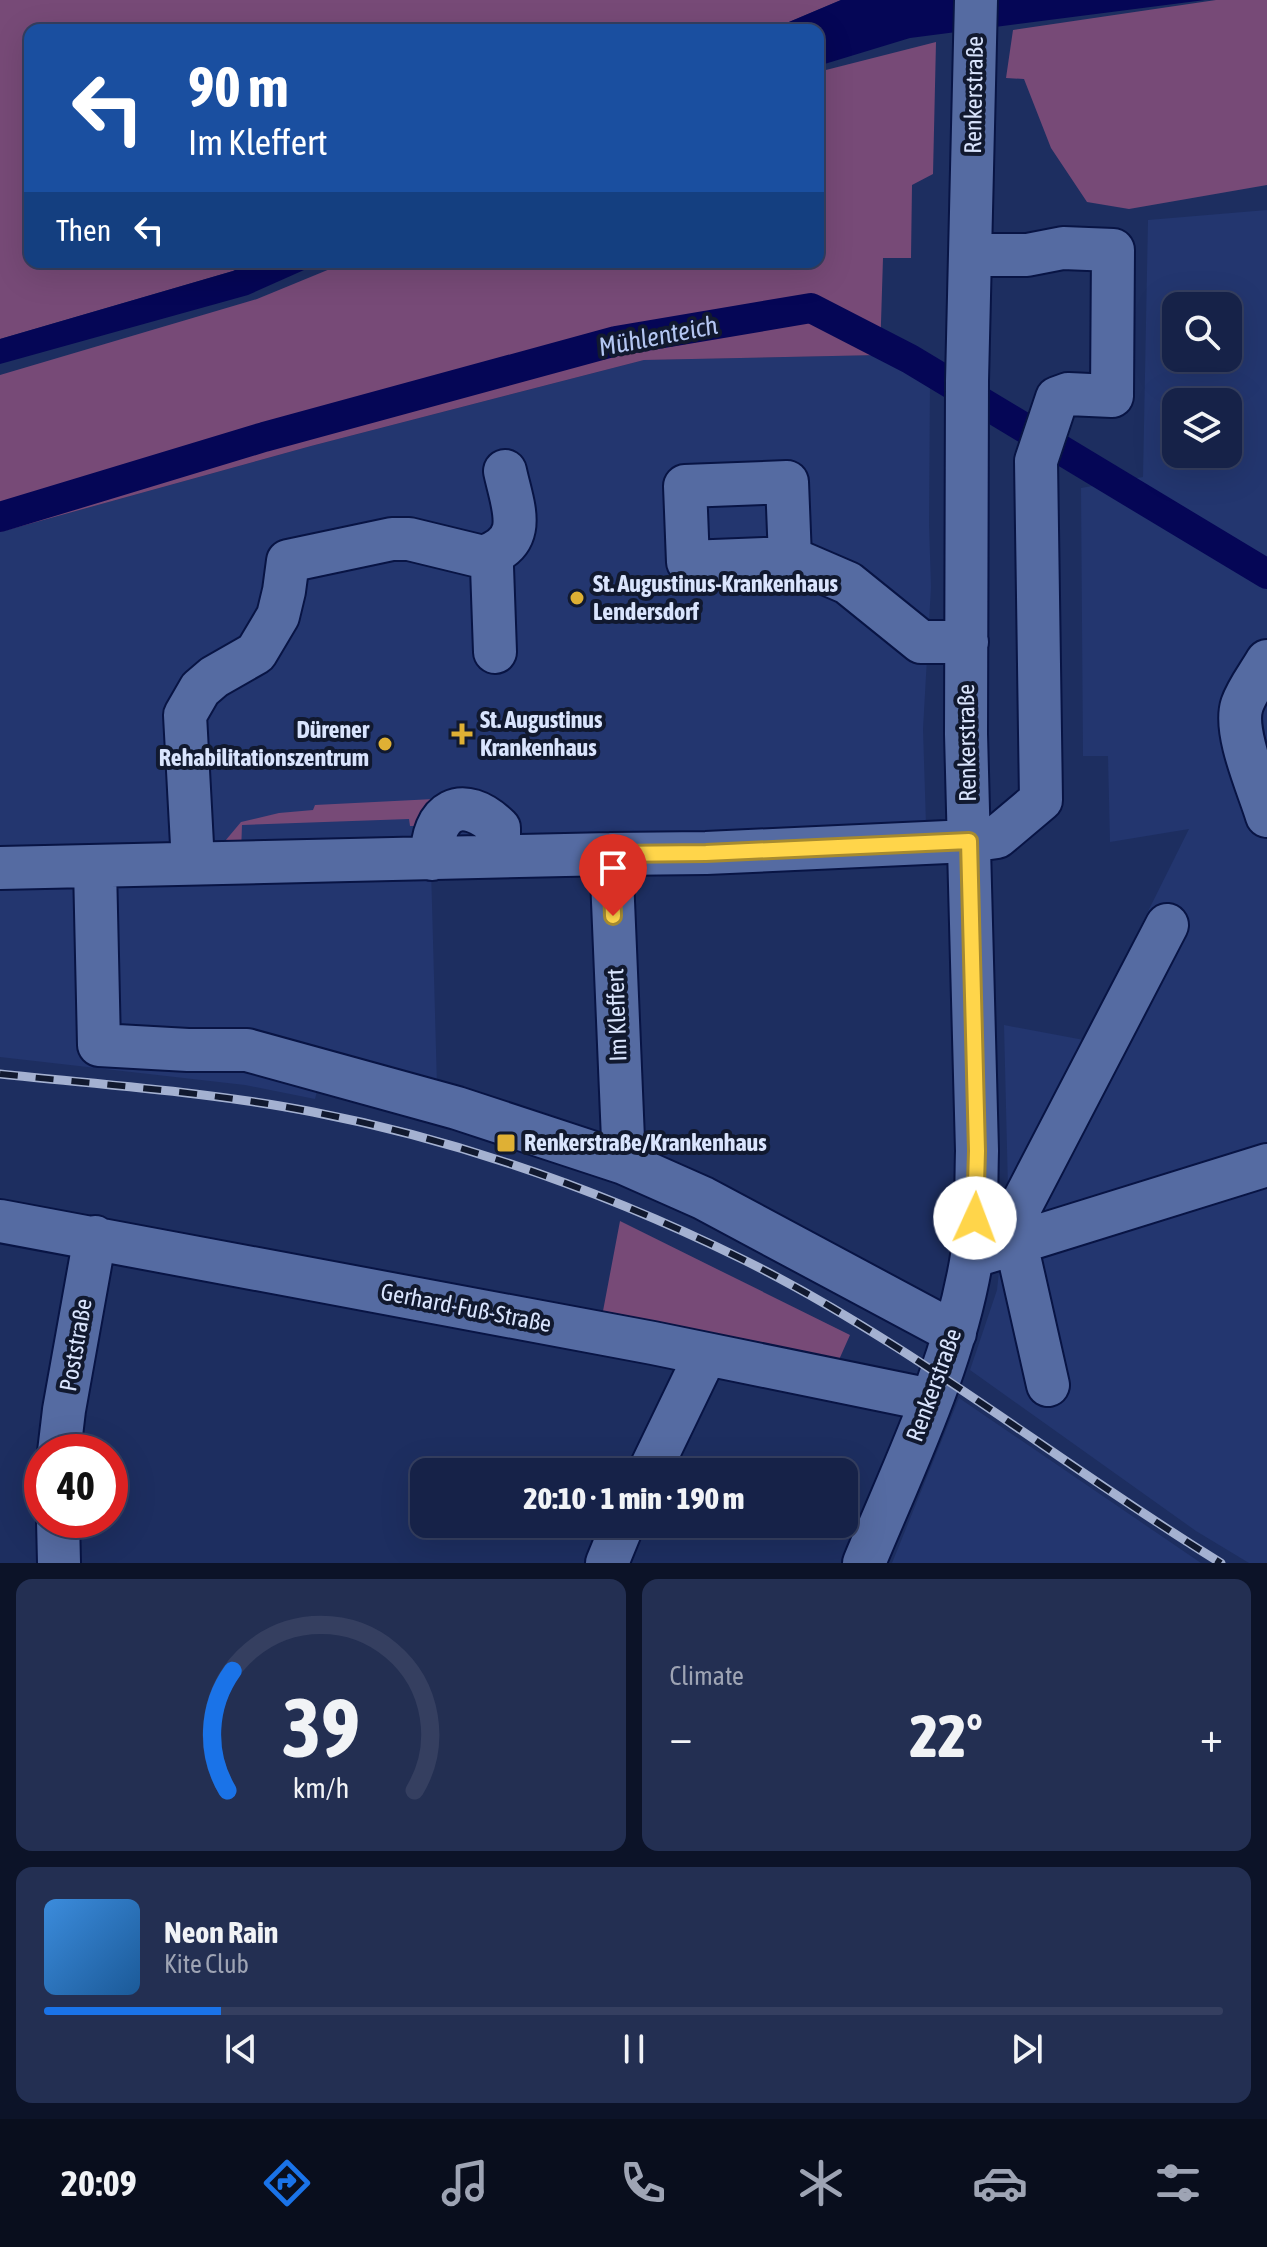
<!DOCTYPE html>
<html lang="en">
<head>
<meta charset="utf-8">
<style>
  body { margin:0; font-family:"Asap Condensed",sans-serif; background:#232f52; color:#f1f3f6; height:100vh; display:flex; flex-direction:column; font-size:30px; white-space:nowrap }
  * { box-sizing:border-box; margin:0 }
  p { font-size:26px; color:#9ea4b4 }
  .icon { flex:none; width:44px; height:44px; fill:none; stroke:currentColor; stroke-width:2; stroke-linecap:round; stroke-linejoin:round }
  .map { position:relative; height:1563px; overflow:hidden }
  .details { display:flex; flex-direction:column; gap:16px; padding:16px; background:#0c1328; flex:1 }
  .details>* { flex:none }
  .top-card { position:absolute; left:24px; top:24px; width:800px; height:244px; border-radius:16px; box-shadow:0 8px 32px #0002,0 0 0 2px #353f60; background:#1a4fa0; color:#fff; overflow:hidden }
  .buttons { position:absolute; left:1162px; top:292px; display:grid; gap:16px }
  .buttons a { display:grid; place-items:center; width:80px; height:80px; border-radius:16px; background:#162248; box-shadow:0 8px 32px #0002,0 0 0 2px #353f60; font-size:40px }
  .speed { position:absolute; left:24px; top:1434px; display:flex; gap:16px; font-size:40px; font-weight:700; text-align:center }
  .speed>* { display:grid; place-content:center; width:104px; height:104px; border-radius:50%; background:#162248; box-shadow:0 8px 32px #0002,0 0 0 2px #353f60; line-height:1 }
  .speed .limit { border:12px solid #d22; background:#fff; color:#111 }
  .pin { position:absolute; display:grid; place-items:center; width:68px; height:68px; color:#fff; margin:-82px -34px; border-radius:50% 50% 50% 0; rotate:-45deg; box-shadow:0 0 8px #0007 }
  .pin .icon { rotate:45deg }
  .me { position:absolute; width:88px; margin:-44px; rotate:2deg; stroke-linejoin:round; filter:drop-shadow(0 0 6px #0008) }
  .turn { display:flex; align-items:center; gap:28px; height:168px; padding:0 32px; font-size:36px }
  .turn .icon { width:104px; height:104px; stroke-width:2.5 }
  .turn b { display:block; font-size:56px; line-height:68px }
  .then { display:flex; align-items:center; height:76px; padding:0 32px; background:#0003; gap:16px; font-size:30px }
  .big { font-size:60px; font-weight:800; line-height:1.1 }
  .details .card { flex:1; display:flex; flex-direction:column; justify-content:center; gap:12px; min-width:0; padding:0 28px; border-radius:16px; background:#232f52 }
  .details .dial { align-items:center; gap:0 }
  .dial svg { height:208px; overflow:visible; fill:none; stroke:#353f60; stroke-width:7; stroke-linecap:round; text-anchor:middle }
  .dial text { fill:#f1f3f6; stroke:none }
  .song { display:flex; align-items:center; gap:24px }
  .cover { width:96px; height:96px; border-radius:12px; background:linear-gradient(135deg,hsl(210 70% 55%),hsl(210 70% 35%)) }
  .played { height:8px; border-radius:4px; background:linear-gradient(90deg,#1a73e8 15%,#353f60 15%) }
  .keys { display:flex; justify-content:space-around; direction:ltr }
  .heat { display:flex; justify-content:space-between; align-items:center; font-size:44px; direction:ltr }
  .details .tiles { flex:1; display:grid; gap:16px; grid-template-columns:1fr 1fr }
  .card:last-child { grid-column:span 2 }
  .trip { position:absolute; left:410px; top:1458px; width:448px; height:80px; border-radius:16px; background:#162248; box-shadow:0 8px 32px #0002,0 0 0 2px #353f60; font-weight:800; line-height:80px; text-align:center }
  .menu { display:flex; height:128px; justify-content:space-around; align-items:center; background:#090e1d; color:#9ea4b4 }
  .menu .icon { width:56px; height:56px }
  .menu .current { color:#1a73e8 }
  .menu b { font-size:36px; color:#f1f3f6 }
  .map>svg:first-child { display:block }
  .built { fill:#23366f; fill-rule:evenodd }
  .green { fill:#774a77 }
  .water { fill:#050656 }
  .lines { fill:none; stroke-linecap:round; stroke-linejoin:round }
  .canal { stroke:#050656; stroke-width:30 }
  .minor-casing { stroke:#081444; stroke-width:46 }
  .minor { stroke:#556ba2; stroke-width:42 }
  .rail-casing { stroke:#a4b1d1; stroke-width:9 }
  .rail { stroke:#11192f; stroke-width:6; stroke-dasharray:18; stroke-linecap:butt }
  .route-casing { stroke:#a68a30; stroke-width:20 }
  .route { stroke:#ffd54a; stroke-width:14 }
  .poi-dot { fill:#dfb034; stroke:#11192f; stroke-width:3 }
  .labels { text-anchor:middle; stroke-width:8; stroke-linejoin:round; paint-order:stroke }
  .street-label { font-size:24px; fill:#d9e4fd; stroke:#11192f }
  .poi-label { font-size:24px; font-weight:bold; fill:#d9e4fd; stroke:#11192f; text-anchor:start }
  .water-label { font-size:26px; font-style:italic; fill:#b4c6f2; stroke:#11192f }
</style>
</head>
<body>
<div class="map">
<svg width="1267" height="1563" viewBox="0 0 1267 1563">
  <rect width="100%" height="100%" fill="#1d2e60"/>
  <path class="built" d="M1267 210V1563H1249L1196 1531 970 1370 997 1290 1008 1189 1004 1025 1084 1040 1189 829 1110 842 1108 756H1083L1081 488 1143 477 1148 220ZM1176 306H1228V358H1176ZM1176 402H1228V454H1176Z
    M880 355 930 381 929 524 931 587 923 729 926 824 431 868 437 1086 318 1087 315 1099 245 1085 0 1057V532L311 446 644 360Z
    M959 1398 1201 1563H892Z"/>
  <path class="green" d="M0 0H841L770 30H30V262H252L233 271 0 339Z
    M1216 0H1267V185L1129 209 1087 202 1051 148 1024 79 1006 78 1013 30Z
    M936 42 933 174 912 185 911 258H883L880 355 644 360 311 446 0 532V375L257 299 347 262H818V72Z
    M434 799 420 814 416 826H410L409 819 242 825 241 853 220 847 241 822 279 813 313 810 315 805Z
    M620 1221 850 1335 838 1362 603 1311Z"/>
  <path class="water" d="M841 0H1205L910 38 818 66V30H770Z
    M252 262H322L248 295 0 364V339L233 271Z"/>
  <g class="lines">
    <path class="canal" d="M0 517 264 437 616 341 811 308 910 359 1267 574"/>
    <g class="minor-casing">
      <path id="minor" d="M483 557C530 542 513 508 505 471
        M790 558 787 482 685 486 688 562 790 558 848 583 921 642H967
        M1267 661C1259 675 1247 690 1242 705 1233 732 1259 789 1267 816
        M432 859C431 811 462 792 499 828V856
        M193 863 185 715 200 689 214 677 256 653 278 616 284 591 288 561 392 539H409L483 557 492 567 495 652
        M95 867 99 1045 188 1050H247L457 1108 624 1163 703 1198 955 1333
        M0 868 611 854
        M624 1163 611 854 706 853 969 841 997 837 1041 800 1036 461 1057 398 1068 394 1112 396 1113 250 1063 248 1027 255H970
        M0 1221 653 1343 931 1400
        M1016 1243 1048 1385
        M999 1248 1167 925
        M984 1253 1267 1165
        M59 1452 64 1410 95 1237
        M649 1472 706 1354
        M58 1520 59 1563
        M607 1563 623 1524
        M864 1563C905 1464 955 1363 972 1256 977 1221 976 1186 977 1151L966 734 967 381 976 0"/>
    </g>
    <use href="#minor" class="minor"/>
    <g class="rail-casing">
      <path id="rail" d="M0 1074C104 1085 211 1092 313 1112 463 1141 608 1193 744 1260 913 1344 1061 1465 1221 1563"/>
    </g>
    <use href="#rail" class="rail"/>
  </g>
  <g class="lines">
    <g class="route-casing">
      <path id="route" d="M613 916 611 854 706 853 969 841 977 1151 975 1218"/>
    </g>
    <use href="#route" class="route"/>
  </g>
  <g class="poi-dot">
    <circle cx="577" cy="598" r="8"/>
    <path d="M458 722h8v8h8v8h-8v8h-8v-8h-8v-8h8z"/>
    <circle cx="385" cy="744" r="8"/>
    <rect x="496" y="1133" width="20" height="20" rx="4"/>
  </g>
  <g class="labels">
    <g class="street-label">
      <text transform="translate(974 95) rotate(-89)" y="8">Renkerstraße</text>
      <text transform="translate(967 743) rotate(-91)" y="8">Renkerstraße</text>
      <text transform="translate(617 1015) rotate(-92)" y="8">Im Kleffert</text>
      <text transform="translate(466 1308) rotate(11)" y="8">Gerhard-Fuß-Straße</text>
      <text transform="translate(76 1345) rotate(-80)" y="8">Poststraße</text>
      <text transform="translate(934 1385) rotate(-70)" y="8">Renkerstraße</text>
    </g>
    <g class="poi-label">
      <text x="593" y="592">St. Augustinus-Krankenhaus<tspan x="593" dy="28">Lendersdorf</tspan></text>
      <text x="480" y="728">St. Augustinus<tspan x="480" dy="28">Krankenhaus</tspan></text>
      <text x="369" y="738" text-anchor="end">Dürener<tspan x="369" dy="28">Rehabilitationszentrum</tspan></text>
      <text x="524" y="1151">Renkerstraße/Krankenhaus</text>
    </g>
    <g class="water-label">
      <text transform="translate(658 336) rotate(-11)" y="9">Mühlenteich</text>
    </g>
  </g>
</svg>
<div class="buttons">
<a><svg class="icon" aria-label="search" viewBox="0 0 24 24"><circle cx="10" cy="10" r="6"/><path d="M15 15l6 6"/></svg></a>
<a><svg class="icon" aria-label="layers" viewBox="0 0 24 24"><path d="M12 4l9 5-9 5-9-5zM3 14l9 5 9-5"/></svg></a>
</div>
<div class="speed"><div class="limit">40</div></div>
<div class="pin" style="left:613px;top:916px;background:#d93025"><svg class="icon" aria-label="arrive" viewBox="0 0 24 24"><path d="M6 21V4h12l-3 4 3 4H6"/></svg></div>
<svg class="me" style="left:975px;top:1218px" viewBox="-20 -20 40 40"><circle r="19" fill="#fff"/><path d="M0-13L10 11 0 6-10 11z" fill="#ffd54a"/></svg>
<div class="trip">20:10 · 1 min · 190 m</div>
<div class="top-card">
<div class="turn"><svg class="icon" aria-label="left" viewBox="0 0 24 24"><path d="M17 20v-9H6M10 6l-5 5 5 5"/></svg><div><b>90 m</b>Im Kleffert</div></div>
<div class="then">Then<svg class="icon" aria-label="left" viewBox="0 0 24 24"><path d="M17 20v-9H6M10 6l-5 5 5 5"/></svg></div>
</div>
</div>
<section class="details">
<div class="tiles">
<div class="card dial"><svg viewBox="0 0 100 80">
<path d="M14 69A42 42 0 1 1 86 69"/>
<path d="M14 69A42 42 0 0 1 16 23" stroke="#1a73e8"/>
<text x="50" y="56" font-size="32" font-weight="700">39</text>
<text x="50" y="72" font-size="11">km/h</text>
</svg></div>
<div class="card"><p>Climate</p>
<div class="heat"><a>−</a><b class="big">22°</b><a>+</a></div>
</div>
<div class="card">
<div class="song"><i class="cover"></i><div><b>Neon Rain</b><p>Kite Club</p></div></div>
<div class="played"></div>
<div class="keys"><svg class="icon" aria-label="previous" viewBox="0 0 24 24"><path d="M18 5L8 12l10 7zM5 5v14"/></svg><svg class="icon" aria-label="pause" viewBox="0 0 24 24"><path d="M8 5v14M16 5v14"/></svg><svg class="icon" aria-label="next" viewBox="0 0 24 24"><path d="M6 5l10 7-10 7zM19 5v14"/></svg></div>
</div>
</div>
</section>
<nav class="menu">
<b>20:09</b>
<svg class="icon current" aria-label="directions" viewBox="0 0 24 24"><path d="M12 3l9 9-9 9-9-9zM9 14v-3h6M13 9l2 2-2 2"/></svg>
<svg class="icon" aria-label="music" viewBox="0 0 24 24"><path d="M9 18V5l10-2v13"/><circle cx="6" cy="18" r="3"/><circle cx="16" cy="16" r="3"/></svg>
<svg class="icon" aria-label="phone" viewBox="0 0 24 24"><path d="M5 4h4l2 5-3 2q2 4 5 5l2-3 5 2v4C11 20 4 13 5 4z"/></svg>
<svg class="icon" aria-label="climate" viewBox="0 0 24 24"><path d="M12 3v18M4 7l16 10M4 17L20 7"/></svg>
<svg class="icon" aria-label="car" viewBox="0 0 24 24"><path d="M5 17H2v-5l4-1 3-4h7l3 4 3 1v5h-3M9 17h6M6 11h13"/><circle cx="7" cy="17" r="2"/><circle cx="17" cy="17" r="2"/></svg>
<svg class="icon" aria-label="filters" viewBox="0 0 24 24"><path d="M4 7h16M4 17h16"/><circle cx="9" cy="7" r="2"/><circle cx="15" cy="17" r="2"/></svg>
</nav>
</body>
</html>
